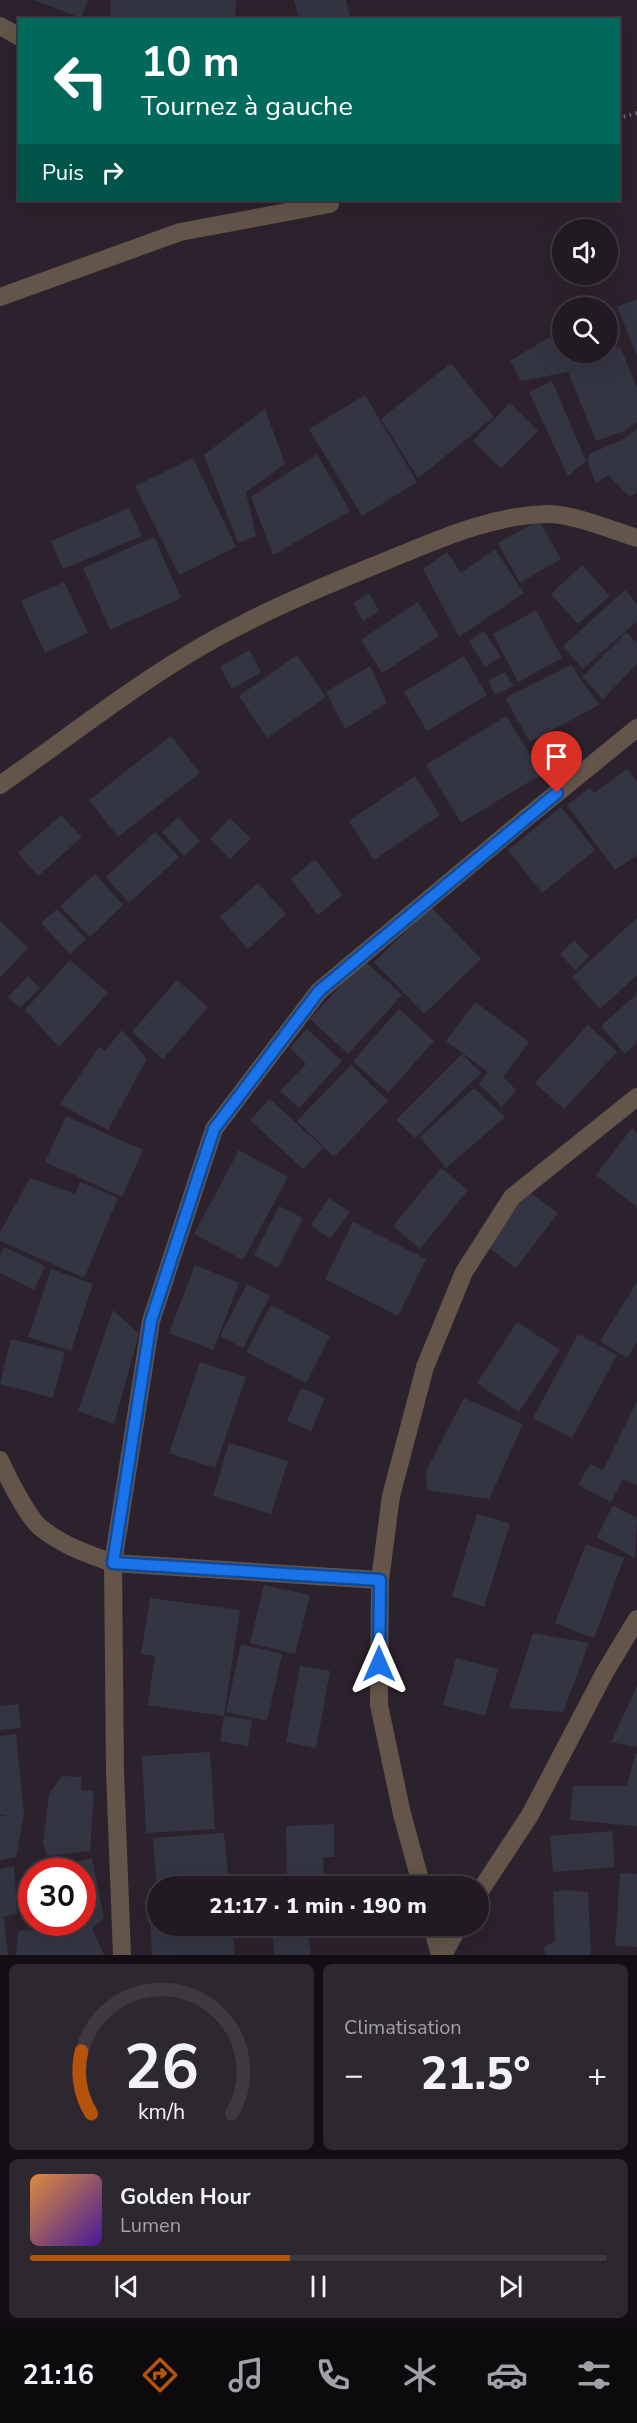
<!DOCTYPE html>
<html lang="fr">
<head>
<meta charset="utf-8">
<style>
  body { margin:0; font-family:"Nunito Sans",sans-serif; background:#2d272f; color:#f1f3f6; height:100vh; display:flex; flex-direction:column; font-size:22px; white-space:nowrap }
  * { box-sizing:border-box; margin:0 }
  p { font-size:20px; color:#a2a1a5 }
  .icon { flex:none; width:33px; height:33px; fill:none; stroke:currentColor; stroke-width:2; stroke-linecap:round; stroke-linejoin:round }
  .map { position:relative; height:1955px; overflow:hidden }
  .drawer { display:flex; flex-direction:column; gap:9px; padding:9px; background:#120e13; flex:1 }
  .drawer>* { flex:none }
  .guide { position:absolute; left:18px; top:18px; width:602px; height:183px; border-radius:0px; box-shadow:0 6px 24px #0002,0 0 0 2px #3e3840; background:#00695c; color:#fff; overflow:hidden }
  .buttons { position:absolute; left:552px; top:219px; display:grid; gap:12px }
  .buttons a { display:grid; place-items:center; width:66px; height:66px; border-radius:50%; background:#211a22; box-shadow:0 6px 24px #0002,0 0 0 2px #3e3840; font-size:30px }
  .speed { position:absolute; left:18px; top:1858px; display:flex; gap:12px; font-size:30px; font-weight:700; text-align:center }
  .speed>* { display:grid; place-content:center; width:78px; height:78px; border-radius:50%; background:#211a22; box-shadow:0 6px 24px #0002,0 0 0 2px #3e3840; line-height:1 }
  .speed .limit { border:9px solid #d22; background:#fff; color:#111 }
  .pin { position:absolute; display:grid; place-items:center; width:51px; height:51px; color:#fff; margin:-62px -26px; border-radius:50% 50% 50% 0; rotate:-45deg; box-shadow:0 0 6px #0007 }
  .pin .icon { rotate:45deg }
  .me { position:absolute; width:66px; margin:-33px; rotate:0deg; stroke-linejoin:round; filter:drop-shadow(0 0 4px #0008) }
  .turn { display:flex; align-items:center; gap:21px; height:126px; padding:0 24px; font-size:27px }
  .turn .icon { width:78px; height:78px; stroke-width:2.5 }
  .turn b { display:block; font-size:42px; line-height:51px }
  .then { display:flex; align-items:center; height:57px; padding:0 24px; background:#0003; gap:12px; font-size:22px }
  .big { font-size:45px; font-weight:800; line-height:1.1 }
  .drawer .tile { flex:1; display:flex; flex-direction:column; justify-content:center; gap:9px; min-width:0; padding:0 21px; border-radius:9px; background:#2d272f }
  .drawer .dial { align-items:center; gap:0 }
  .dial svg { height:156px; overflow:visible; fill:none; stroke:#3e3840; stroke-width:7; stroke-linecap:round; text-anchor:middle }
  .dial text { fill:#f1f3f6; stroke:none }
  .song { display:flex; align-items:center; gap:18px }
  .cover { width:72px; height:72px; border-radius:9px; background:linear-gradient(135deg,hsl(30 70% 55%),hsl(260 70% 35%)) }
  .played { height:6px; border-radius:3px; background:linear-gradient(90deg,#b45309 45%,#3e3840 45%) }
  .keys { display:flex; justify-content:space-around; direction:ltr }
  .heat { display:flex; justify-content:space-between; align-items:center; font-size:33px; direction:ltr }
  .drawer .tiles { flex:1; display:grid; gap:9px; grid-template-columns:1fr 1fr }
  .tile:last-child { grid-column:span 2 }
  .trip { position:absolute; left:147px; top:1876px; width:342px; height:60px; border-radius:30px; background:#211a22; box-shadow:0 6px 24px #0002,0 0 0 2px #3e3840; font-weight:800; line-height:60px; text-align:center }
  .tab-bar { display:flex; height:96px; justify-content:space-around; align-items:center; background:#0d0a0e; color:#a2a1a5 }
  .tab-bar .icon { width:42px; height:42px }
  .tab-bar .selected { color:#b45309 }
  .tab-bar b { font-size:27px; color:#f1f3f6 }
  .map>svg:first-child { display:block }
  .building { fill:#343543 }
  .lines { fill:none; stroke-linecap:round; stroke-linejoin:round }
  .path { stroke:#746b75; stroke-width:4; stroke-dasharray:1.5 4.5; stroke-linecap:butt }
  .street { stroke:#63554a; stroke-width:18 }
  .route-casing { stroke:#114b97; stroke-width:15 }
  .route { stroke:#1a73e8; stroke-width:10 }
</style>
</head>
<body>
<div class="map">
<svg width="637" height="1955" viewBox="0 0 637 1955">
  <rect width="100%" height="100%" fill="#2c222d"/>
  <path class="building" d="M34 0H88L81 18Z
    M111 0H236L235 20H110Z
    M294 0H346L351 20H299Z
    M637 299V356L617 307Z
    M548 338 562 342V352H584L585 360 620 346 637 388V422L624 431 596 441 568 372 521 381 510 361Z
    M451 363 494 417 418 478 381 419Z
    M552 381 586 461 568 476 529 392Z
    M365 395 417 482 362 516 309 429Z
    M510 403 538 431 501 469 473 441Z
    M265 409 285 464 246 492 256 536 238 543 204 455Z
    M637 429V492L630 497 608 475 596 483 588 463 589 454 622 440Z
    M317 454 350 511 273 555 251 497Z
    M193 458 236 547 179 575 135 486Z
    M129 508 142 536 63 569 51 541Z
    M539 520 561 559 520 583 498 543Z
    M154 537 181 598 110 630 83 568Z
    M495 549 524 593 459 637 423 569 447 552 461 573Z
    M582 565 610 596 578 624 551 594Z
    M64 582 88 633 45 653 21 601Z
    M625 590 637 604V621L583 669 563 646Z
    M369 593 379 611 363 621 353 603Z
    M418 602 439 636 382 673 361 640Z
    M536 610 562 658 518 682 493 634Z
    M484 631 501 657 485 667 469 641Z
    M626 632 637 643V664L603 699 582 677Z
    M249 650 261 672 232 689 220 667Z
    M297 655 326 697 267 738 239 696Z
    M464 656 487 695 427 731 404 692Z
    M571 665 599 705 530 742 505 698Z
    M370 666 387 703 345 729 326 692Z
    M505 672 513 686 495 695 488 681Z
    M506 716 542 774 461 823 426 765Z
    M171 736 200 773 118 837 89 800Z
    M627 769 637 782V855L615 870 567 805 590 788 594 793Z
    M415 776 440 815 374 860 349 821Z
    M561 807 595 850 542 893 508 850Z
    M61 815 82 837 38 876 18 853Z
    M178 817 200 841 184 856 162 832Z
    M230 818 251 839 230 859 210 839Z
    M155 832 179 857 129 903 106 877Z
    M315 859 342 895 318 915 291 879Z
    M95 874 123 905 90 937 60 906Z
    M258 883 286 914 248 949 220 917Z
    M431 907 481 959 424 1014 374 962Z
    M57 909 86 939 70 954 41 923Z
    M637 918V975L600 1009 572 977Z
    M0 921 28 948 0 978Z
    M574 940 589 956 576 971 560 954Z
    M70 960 108 993 59 1047 25 1010Z
    M364 960 402 995 348 1054 310 1019Z
    M28 976 40 988 20 1008 8 997Z
    M177 980 208 1007 163 1059 132 1032Z
    M637 994V1042L625 1054 601 1026Z
    M475 1002 529 1042 503 1077 516 1090 502 1107 479 1084 488 1072 446 1041Z
    M399 1009 434 1041 388 1093 353 1061Z
    M588 1025 617 1052 564 1109 535 1083Z
    M307 1029 342 1061 299 1108 280 1091 306 1064 290 1048Z
    M122 1030 147 1059 108 1130 60 1104 99 1047 105 1051Z
    M462 1054 481 1073 415 1138 396 1120Z
    M351 1065 388 1101 334 1157 297 1121Z
    M474 1088 505 1117 446 1168 420 1137Z
    M270 1099 323 1148 303 1169 250 1120Z
    M66 1116 143 1150 122 1197 45 1162Z
    M632 1128 637 1133V1207L596 1175Z
    M239 1150 288 1177 243 1260 194 1234Z
    M441 1168 468 1190 420 1249 393 1226Z
    M30 1178 75 1194 80 1182 118 1198 84 1278 0 1241V1232Z
    M528 1191 558 1213 516 1268 487 1246Z
    M329 1198 350 1212 330 1239 311 1225Z
    M279 1206 303 1218 278 1268 254 1255Z
    M353 1222 426 1259 398 1316 325 1279Z
    M4 1247 45 1266 34 1290 0 1273V1256Z
    M195 1265 239 1283 213 1350 169 1333Z
    M51 1269 93 1284 71 1351 28 1337Z
    M637 1282V1342L627 1358 600 1341Z
    M247 1284 270 1296 243 1348 220 1336Z
    M271 1305 330 1336 306 1383 246 1352Z
    M113 1310 139 1334 114 1424 78 1411Z
    M517 1322 560 1350 519 1412 477 1383Z
    M578 1334 617 1355 572 1438 533 1418Z
    M11 1339 65 1352 53 1398 0 1384Z
    M200 1362 246 1377 215 1468 169 1453Z
    M301 1388 325 1398 311 1431 287 1421Z
    M464 1398 523 1424 489 1499 427 1490 426 1471Z
    M637 1401V1486L623 1479 611 1502 578 1485 590 1464 603 1470Z
    M229 1443 288 1461 271 1514 213 1496Z
    M613 1505 637 1518 635 1558 597 1537Z
    M477 1514 510 1523 484 1607 452 1596Z
    M586 1544 624 1558 594 1638 555 1623Z
    M264 1585 310 1595 295 1654 250 1643Z
    M150 1598 240 1610 224 1716 148 1705 155 1656 141 1654Z
    M533 1633 589 1643 563 1712 509 1708Z
    M241 1644 282 1654 267 1721 226 1712Z
    M456 1658 498 1669 485 1716 443 1705Z
    M300 1666 330 1671 316 1748 286 1742Z
    M637 1686V1747L611 1742Z
    M18 1704 21 1728 0 1730V1706Z
    M224 1716 252 1720 248 1746 220 1741Z
    M16 1734 24 1813 16 1857 0 1860V1816L7 1815H0V1736Z
    M210 1752 215 1829 146 1833 142 1756Z
    M635 1754H637V1826L570 1820 573 1786H627Z
    M62 1776 82 1777 81 1790 94 1791 90 1851 47 1856 43 1843 49 1794Z
    M334 1824V1857H323L324 1887H287L286 1826Z
    M612 1831 615 1867 553 1872 550 1836Z
    M224 1833 229 1887H157L153 1838Z
    M92 1858 104 1918 92 1928 104 1955H16L18 1931 60 1929 59 1923H82V1872H54V1868Z
    M14 1866 17 1914 4 1916 8 1955H0V1869Z
    M620 1873 637 1874V1947L615 1946Z
    M565 1890 588 1892 591 1955H545L544 1947 555 1941 553 1892Z
    M158 1913V1926H232L235 1955H152L150 1914Z
    M271 1926H307L311 1955H275Z"/>
  <g class="lines">
    <path class="path" d="M618 118 637 113"/>
    <path class="street" d="M0 26 20 37
      M0 297 180 232 330 204 321 200
      M0 785C79 730 156 667 243 624 291 599 342 579 393 558 442 538 491 516 545 514 571 513 612 530 637 538
      M0 1460C7 1476 28 1518 41 1528 62 1545 87 1554 113 1563L380 1580
      M422 1887 402 1814 379 1705 380 1580 391 1496 425 1367 464 1272 512 1197 637 1097
      M478 1894 530 1815 605 1672 637 1619
      M432 1926 440 1955
      M122 1955 115 1772 113 1563 151 1321 214 1129 319 991 525 819 637 728
      M443 1955 459 1926"/>
  </g>
  <g class="lines">
    <g class="route-casing">
      <path id="route" d="M379 1664 380 1580 113 1563 151 1321 214 1129 319 991 557 793"/>
    </g>
    <use href="#route" class="route"/>
  </g>
</svg>
<div class="buttons">
<a><svg class="icon" aria-label="sound" viewBox="0 0 24 24"><path d="M4 9h4l5-4v14l-5-4H4zM17 9q2 3 0 6"/></svg></a>
<a><svg class="icon" aria-label="search" viewBox="0 0 24 24"><circle cx="10" cy="10" r="6"/><path d="M15 15l6 6"/></svg></a>
</div>
<div class="speed"><div class="limit">30</div></div>
<div class="pin" style="left:557px;top:793px;background:#d93025"><svg class="icon" aria-label="arrive" viewBox="0 0 24 24"><path d="M6 21V4h12l-3 4 3 4H6"/></svg></div>
<svg class="me" style="left:379px;top:1664px" viewBox="-20 -20 40 40"><path d="M0-17L14 15 0 8-14 15z" fill="#1a73e8" stroke="#fff" stroke-width="4"/></svg>
<div class="trip">21:17 · 1 min · 190 m</div>
<div class="guide">
<div class="turn"><svg class="icon" aria-label="left" viewBox="0 0 24 24"><path d="M17 20v-9H6M10 6l-5 5 5 5"/></svg><div><b>10 m</b>Tournez à gauche</div></div>
<div class="then">Puis<svg class="icon" aria-label="right" viewBox="0 0 24 24"><path d="M7 20v-9h11M14 6l5 5-5 5"/></svg></div>
</div>
</div>
<section class="drawer">
<div class="tiles">
<div class="tile dial"><svg viewBox="0 0 100 80">
<path d="M14 69A42 42 0 1 1 86 69"/>
<path d="M14 69A42 42 0 0 1 9 37" stroke="#b45309"/>
<text x="50" y="56" font-size="32" font-weight="700">26</text>
<text x="50" y="72" font-size="11">km/h</text>
</svg></div>
<div class="tile"><p>Climatisation</p>
<div class="heat"><a>−</a><b class="big">21.5°</b><a>+</a></div>
</div>
<div class="tile">
<div class="song"><i class="cover"></i><div><b>Golden Hour</b><p>Lumen</p></div></div>
<div class="played"></div>
<div class="keys"><svg class="icon" aria-label="previous" viewBox="0 0 24 24"><path d="M18 5L8 12l10 7zM5 5v14"/></svg><svg class="icon" aria-label="pause" viewBox="0 0 24 24"><path d="M8 5v14M16 5v14"/></svg><svg class="icon" aria-label="next" viewBox="0 0 24 24"><path d="M6 5l10 7-10 7zM19 5v14"/></svg></div>
</div>
</div>
</section>
<nav class="tab-bar">
<b>21:16</b>
<svg class="icon selected" aria-label="directions" viewBox="0 0 24 24"><path d="M12 3l9 9-9 9-9-9zM9 14v-3h6M13 9l2 2-2 2"/></svg>
<svg class="icon" aria-label="music" viewBox="0 0 24 24"><path d="M9 18V5l10-2v13"/><circle cx="6" cy="18" r="3"/><circle cx="16" cy="16" r="3"/></svg>
<svg class="icon" aria-label="phone" viewBox="0 0 24 24"><path d="M5 4h4l2 5-3 2q2 4 5 5l2-3 5 2v4C11 20 4 13 5 4z"/></svg>
<svg class="icon" aria-label="climate" viewBox="0 0 24 24"><path d="M12 3v18M4 7l16 10M4 17L20 7"/></svg>
<svg class="icon" aria-label="car" viewBox="0 0 24 24"><path d="M5 17H2v-5l4-1 3-4h7l3 4 3 1v5h-3M9 17h6M6 11h13"/><circle cx="7" cy="17" r="2"/><circle cx="17" cy="17" r="2"/></svg>
<svg class="icon" aria-label="filters" viewBox="0 0 24 24"><path d="M4 7h16M4 17h16"/><circle cx="9" cy="7" r="2"/><circle cx="15" cy="17" r="2"/></svg>
</nav>
</body>
</html>
